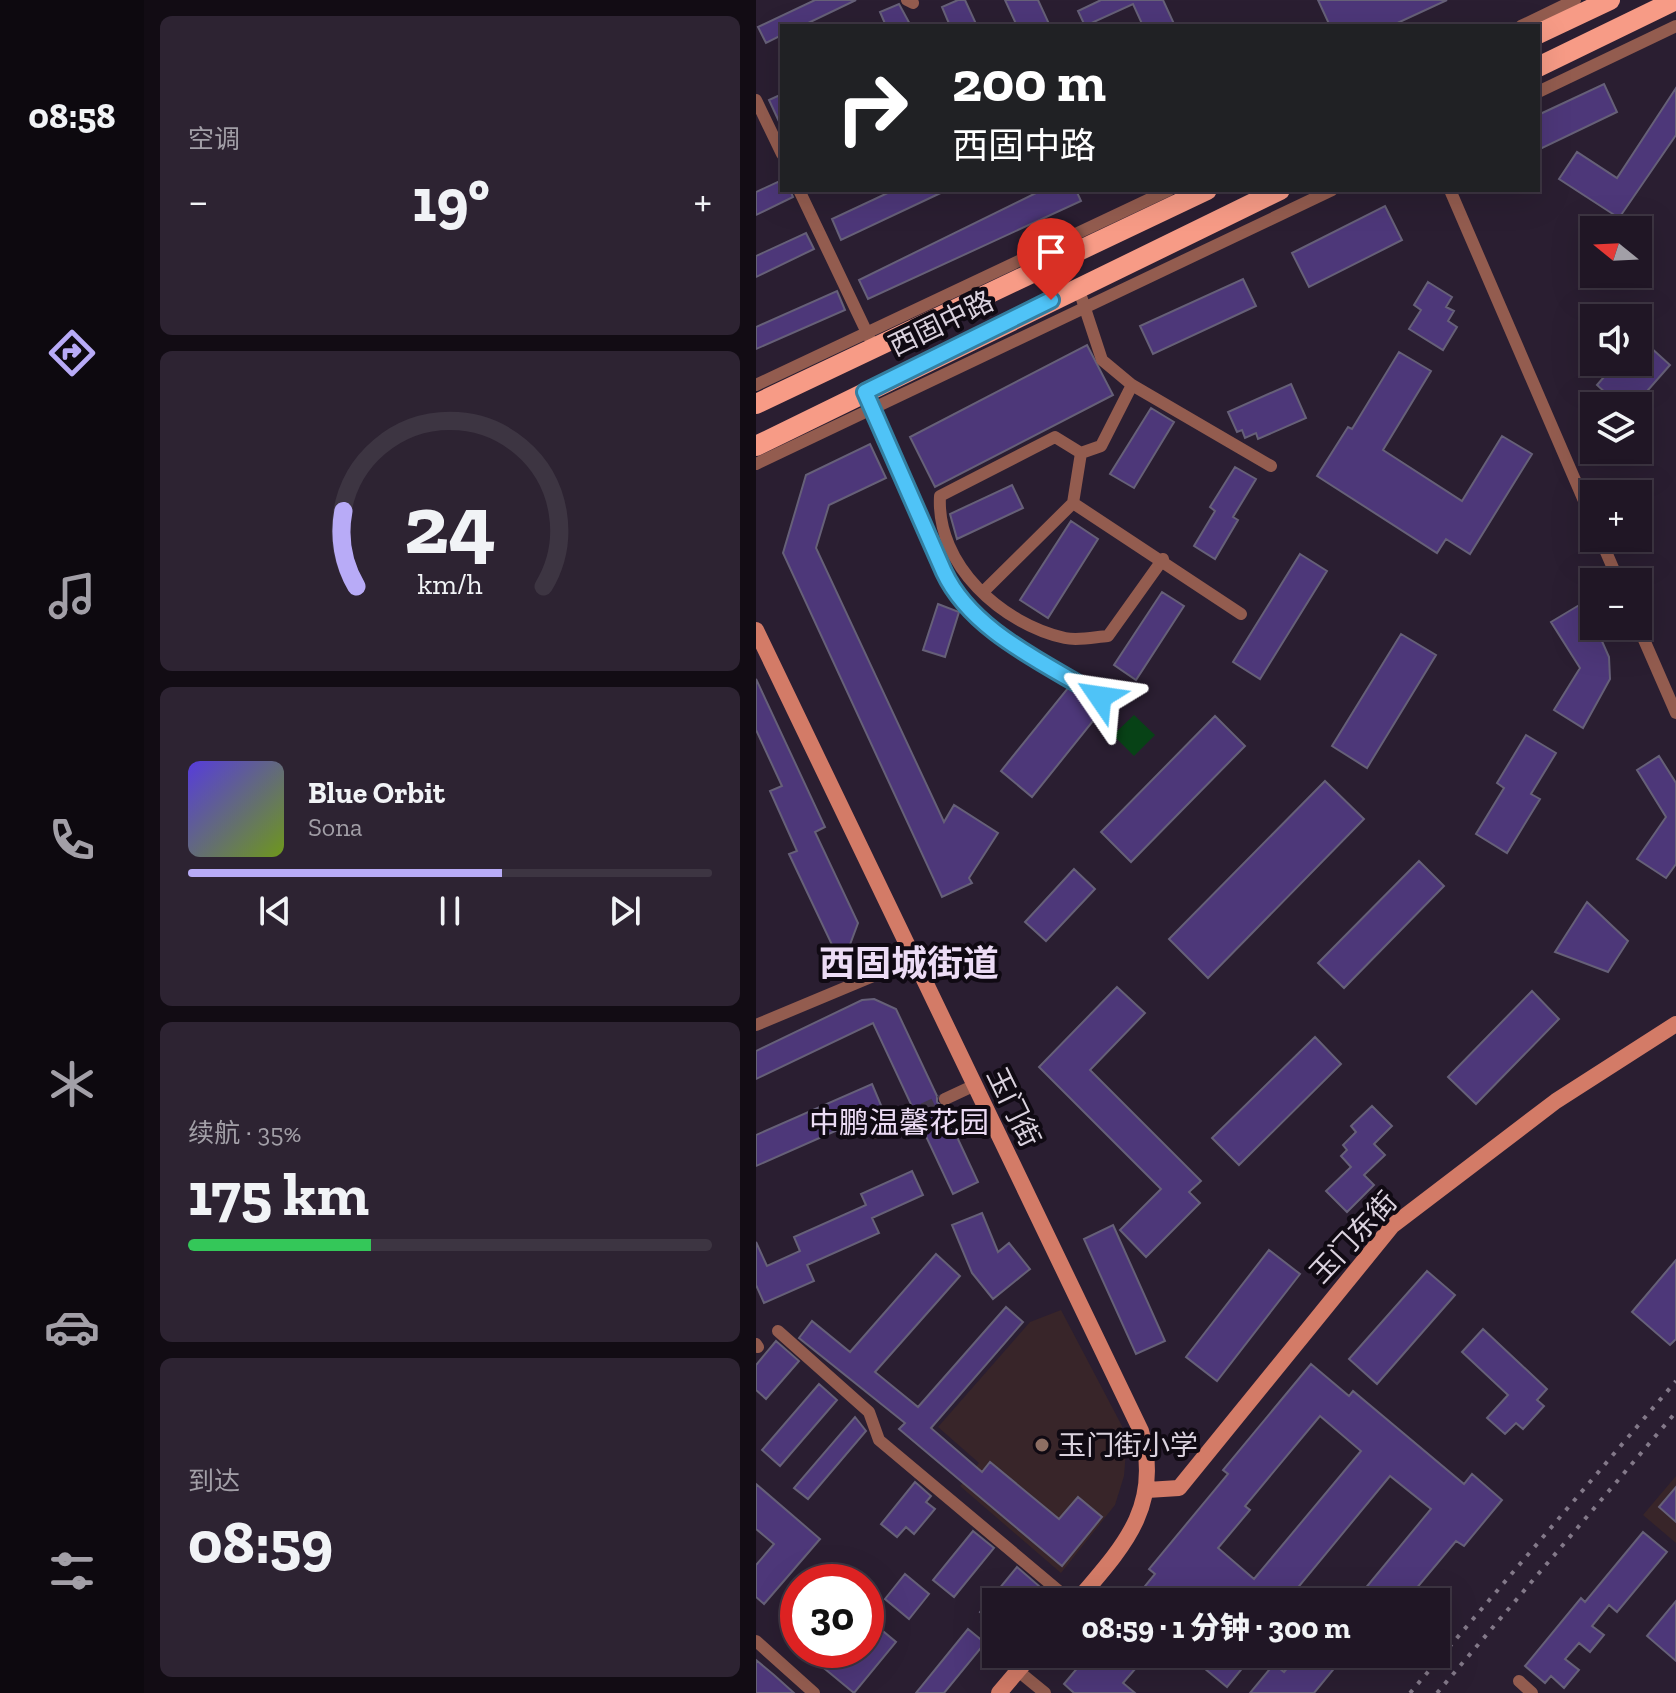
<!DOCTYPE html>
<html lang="zh">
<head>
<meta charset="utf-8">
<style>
  body { margin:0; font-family:"Zilla Slab","Noto Sans SC",serif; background:#2d2332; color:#f1f3f6; height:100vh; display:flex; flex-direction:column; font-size:30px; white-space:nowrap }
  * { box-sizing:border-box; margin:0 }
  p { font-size:26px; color:#a29fa7 }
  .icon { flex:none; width:44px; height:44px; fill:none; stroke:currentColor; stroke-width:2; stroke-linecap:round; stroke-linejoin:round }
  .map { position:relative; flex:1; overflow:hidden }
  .side { display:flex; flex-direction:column; gap:16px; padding:16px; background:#120c14; width:612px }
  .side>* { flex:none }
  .top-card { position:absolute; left:24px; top:24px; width:760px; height:168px; border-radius:0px; box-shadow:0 8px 32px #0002,0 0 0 2px #3d3542; background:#202124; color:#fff; overflow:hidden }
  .needle { width:52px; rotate:288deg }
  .tools { position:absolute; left:824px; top:216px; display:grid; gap:16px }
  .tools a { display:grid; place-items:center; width:72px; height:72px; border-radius:0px; background:#201625; box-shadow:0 8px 32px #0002,0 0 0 2px #3d3542; font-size:40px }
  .speed { position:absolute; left:24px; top:1564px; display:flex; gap:16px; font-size:40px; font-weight:700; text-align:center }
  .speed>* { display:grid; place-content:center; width:104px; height:104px; border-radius:50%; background:#201625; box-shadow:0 8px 32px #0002,0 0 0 2px #3d3542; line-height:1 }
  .speed .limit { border:12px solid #d22; background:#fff; color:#111 }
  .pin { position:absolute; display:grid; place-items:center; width:68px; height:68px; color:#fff; margin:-82px -34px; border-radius:50% 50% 50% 0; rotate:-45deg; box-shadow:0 0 8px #0007 }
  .pin .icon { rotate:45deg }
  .me { position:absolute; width:88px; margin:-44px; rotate:302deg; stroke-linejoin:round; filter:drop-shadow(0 0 6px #0008) }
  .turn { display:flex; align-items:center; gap:28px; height:168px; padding:0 40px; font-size:36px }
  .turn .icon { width:104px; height:104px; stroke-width:2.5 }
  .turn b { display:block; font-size:56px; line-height:68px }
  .big { font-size:60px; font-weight:800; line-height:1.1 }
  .side .card { flex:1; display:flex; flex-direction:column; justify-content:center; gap:12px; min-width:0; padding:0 28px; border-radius:12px; background:#2d2332 }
  .side .dial { align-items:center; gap:0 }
  .dial svg { height:208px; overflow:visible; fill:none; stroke:#3d3542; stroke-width:7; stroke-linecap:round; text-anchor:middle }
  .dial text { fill:#f1f3f6; stroke:none }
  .song { display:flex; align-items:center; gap:24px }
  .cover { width:96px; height:96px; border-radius:12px; background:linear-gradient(135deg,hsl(250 70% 55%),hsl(80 70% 35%)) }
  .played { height:8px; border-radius:4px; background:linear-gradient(90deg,#b8abf7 60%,#3d3542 60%) }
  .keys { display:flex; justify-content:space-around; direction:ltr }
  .heat { display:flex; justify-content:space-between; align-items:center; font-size:44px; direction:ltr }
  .charge { height:12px; border-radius:6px; background:linear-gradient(90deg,#34c759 35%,#3d3542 0) }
  .trip { position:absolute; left:226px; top:1588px; width:468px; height:80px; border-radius:0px; background:#201625; box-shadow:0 8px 32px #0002,0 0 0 2px #3d3542; font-weight:800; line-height:80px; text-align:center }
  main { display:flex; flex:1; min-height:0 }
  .tabs { display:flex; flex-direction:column; width:144px; justify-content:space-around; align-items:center; background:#0d090f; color:#a29fa7 }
  .tabs .icon { width:56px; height:56px }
  .tabs .selected { color:#b8abf7 }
  .tabs b { font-size:36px; color:#f1f3f6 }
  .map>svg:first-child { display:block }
  .education { fill:#382529 }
  .green { fill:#074216 }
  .building { fill:#4d3779; stroke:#666078; stroke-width:2; fill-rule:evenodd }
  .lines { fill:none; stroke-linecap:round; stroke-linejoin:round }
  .street-tunnel { stroke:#44394b; stroke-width:12; stroke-dasharray:12 6; stroke-linecap:butt }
  .street { stroke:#935c4f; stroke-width:12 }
  .secondary { stroke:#d37b67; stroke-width:16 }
  .primary { stroke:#f79b86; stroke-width:20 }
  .rail { stroke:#837989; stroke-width:4; stroke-dasharray:4 8; stroke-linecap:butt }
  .route-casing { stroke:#337fa1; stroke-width:20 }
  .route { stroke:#4fc3f7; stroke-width:14 }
  .education-dot { fill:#8d6e63; stroke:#100a13; stroke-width:3 }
  .labels { text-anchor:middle; stroke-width:8; stroke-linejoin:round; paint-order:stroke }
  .street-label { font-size:28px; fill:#dad2de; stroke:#100a13 }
  .poi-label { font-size:28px; fill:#dad2de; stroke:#100a13; text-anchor:start }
  .neighbourhood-label { font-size:30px; fill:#ecdcf5; stroke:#100a13 }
  .district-label { font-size:36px; font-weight:bold; fill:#ecdcf5; stroke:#100a13 }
</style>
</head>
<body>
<main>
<nav class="tabs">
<b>08:58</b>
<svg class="icon selected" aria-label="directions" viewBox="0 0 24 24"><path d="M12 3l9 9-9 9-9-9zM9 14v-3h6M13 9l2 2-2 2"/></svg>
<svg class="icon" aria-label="music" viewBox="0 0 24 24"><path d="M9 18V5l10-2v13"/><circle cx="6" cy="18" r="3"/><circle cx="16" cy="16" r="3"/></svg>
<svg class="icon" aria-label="phone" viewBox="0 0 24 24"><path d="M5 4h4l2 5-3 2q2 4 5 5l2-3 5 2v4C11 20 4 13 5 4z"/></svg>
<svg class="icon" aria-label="climate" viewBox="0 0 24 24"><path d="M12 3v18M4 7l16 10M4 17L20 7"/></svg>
<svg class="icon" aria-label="car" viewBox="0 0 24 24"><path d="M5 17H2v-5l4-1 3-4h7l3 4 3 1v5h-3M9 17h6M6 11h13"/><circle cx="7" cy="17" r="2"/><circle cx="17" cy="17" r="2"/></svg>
<svg class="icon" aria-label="filters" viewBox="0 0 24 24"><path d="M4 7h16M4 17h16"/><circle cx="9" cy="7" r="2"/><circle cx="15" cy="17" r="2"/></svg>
</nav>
<section class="side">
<div class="card"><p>空调</p>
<div class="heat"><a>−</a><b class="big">19°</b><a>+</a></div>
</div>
<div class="card dial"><svg viewBox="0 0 100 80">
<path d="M14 69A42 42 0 1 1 86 69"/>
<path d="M14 69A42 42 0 0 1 9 40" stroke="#b8abf7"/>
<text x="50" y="56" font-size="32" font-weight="700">24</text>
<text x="50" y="72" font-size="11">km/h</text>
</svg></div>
<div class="card">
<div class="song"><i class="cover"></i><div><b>Blue Orbit</b><p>Sona</p></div></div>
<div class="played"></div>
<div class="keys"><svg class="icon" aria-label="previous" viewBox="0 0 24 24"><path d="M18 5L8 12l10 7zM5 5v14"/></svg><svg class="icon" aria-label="pause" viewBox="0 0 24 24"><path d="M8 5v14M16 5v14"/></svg><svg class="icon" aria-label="next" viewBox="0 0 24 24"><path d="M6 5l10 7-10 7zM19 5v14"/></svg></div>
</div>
<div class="card"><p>续航 · 35%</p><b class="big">175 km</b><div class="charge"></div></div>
<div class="card"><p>到达</p><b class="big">08:59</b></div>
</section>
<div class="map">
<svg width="920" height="1693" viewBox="0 0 920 1693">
  <rect width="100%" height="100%" fill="#2a1e31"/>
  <path class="education" d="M305 1310 366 1426 370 1451 368 1476 359 1505 305 1573 204 1486 223 1463 182 1427 274 1322Z
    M920 1476V1543L887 1515Z"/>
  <path class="green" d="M378 715 399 735 378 756 357 735Z"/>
  <path class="building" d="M59 0H100L46 26H26V35L10 43 2 27Z
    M202 0H209L221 26H194L186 7Z
    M249 0H282L294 26H261Z
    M345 0H407L419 26H387L377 4 329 26 322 11Z
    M562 0H691L635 26H574Z
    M143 4 155 26H130L124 12Z
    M848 84 861 112 782 150V115Z
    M920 88V135L863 218 803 179 821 152 861 178Z
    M26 94V128L13 100Z
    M26 180V190H34L37 197 0 215V192Z
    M138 190H191L85 240 76 219Z
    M286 190H320L325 201 112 299 103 280Z
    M629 206 646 240 553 287 536 253Z
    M50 233 58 249 0 277V256Z
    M487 279 500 306 397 354 384 326Z
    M672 282 696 297 690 307 698 311 692 321 701 327 687 350 653 329 665 310 658 305Z
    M81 291 89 310 0 349V327Z
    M882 336 914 365 878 406H864L841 385 861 362H882Z
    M331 345 357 395 179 487 154 437Z
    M643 352 675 371 627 450 706 501 746 436 776 454 714 554 690 539 681 553 561 476 592 427 596 429Z
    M535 384 550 418 502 439 500 433 489 438 486 430 481 432 472 412Z
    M395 408 418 422 378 488 354 474Z
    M114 444 130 478 73 505 60 548 188 822 198 805 242 833 213 878 216 883 186 897 27 553 50 475Z
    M479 467 500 479 477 517 482 520 459 559 438 546 459 511 454 507Z
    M256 485 267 508 201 539 194 514Z
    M315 521 342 539 292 618 264 600Z
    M544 554 571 571 504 679 477 662Z
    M406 592 428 606 380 680 358 665Z
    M830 601 838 614V626H846L851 635 845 639 853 657 854 679 827 728 798 710 824 668 795 622Z
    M182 604 203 612 189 657 167 650Z
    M645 634 680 655 611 768 576 746Z
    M0 679 69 827 59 832 102 923 86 966 33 854 41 851 14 791 26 786 0 730Z
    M312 688 345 711 276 797 245 771Z
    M459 716 489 746 375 862 345 832Z
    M770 735 800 753 775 794 784 799 751 853 720 834 748 788 741 783Z
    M903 756 920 783V864L910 878 881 859 910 817 881 770Z
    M569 781 608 819 452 978 413 939Z
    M663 861 688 886 588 988 562 963Z
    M318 869 339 889 290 941 269 922Z
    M831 902 872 941 852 972 799 952Z
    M361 987 389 1013 334 1070 445 1181 433 1192 444 1203 390 1257 364 1230 405 1189 283 1067Z
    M776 991 803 1019 720 1104 692 1077Z
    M118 999 140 1009 181 1096V1102L187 1107 222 1182 197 1194 117 1023 0 1079V1051L106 1000Z
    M559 1037 585 1064 483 1165 456 1138Z
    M116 1084 127 1110 0 1166V1135Z
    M616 1106 636 1126 618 1144 629 1155 608 1175 618 1185 591 1212 570 1191 595 1167 585 1156 591 1150 587 1145 600 1132 595 1126Z
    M156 1171 167 1195 116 1218 123 1233 51 1265 58 1281 8 1303 0 1285V1242L11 1266 44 1251 38 1237 110 1205 105 1194Z
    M226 1213 242 1252 253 1243 274 1269 237 1299 216 1273 196 1225Z
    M357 1225 409 1341 380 1354 328 1239Z
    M513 1250 544 1274 461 1381 430 1357Z
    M180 1254 204 1276 119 1372 162 1407 250 1307 267 1322 175 1428 226 1472 234 1462 303 1519 322 1497 346 1517 306 1566 143 1429 149 1423 43 1338 56 1321 94 1352Z
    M920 1260V1339L914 1345 876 1312Z
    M671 1271 699 1295 621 1384 593 1359Z
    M727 1329 791 1389 781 1400 788 1406 767 1429 760 1423 749 1434 731 1418 752 1395 706 1352Z
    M20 1341 43 1361 10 1399 0 1390V1365Z
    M555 1364 593 1396 597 1391 708 1484 716 1474 746 1500 708 1546 700 1541 649 1602H598L675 1509 634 1476 530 1602H376L399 1574 393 1569 472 1474 467 1470ZM564 1416 605 1451 498 1579 462 1548 494 1510 489 1506Z
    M63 1384 81 1400 24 1466 6 1450Z
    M99 1417 110 1431 52 1499 38 1488Z
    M159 1482 175 1496 170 1502 179 1509 158 1534 150 1527 141 1537 125 1524Z
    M0 1484 64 1539 8 1604 0 1597V1565L18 1544 0 1529Z
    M920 1487V1522L903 1507Z
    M217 1531 238 1548 198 1597 177 1580Z
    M887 1532 911 1552 861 1612 853 1605 836 1626 848 1635 834 1652 823 1643 809 1659 823 1670 808 1688 795 1676 789 1683 769 1666 825 1598 829 1602Z
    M261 1567 283 1586 269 1602H240V1625L224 1612Z
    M149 1574 173 1594 153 1619 129 1599Z
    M920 1601V1661L891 1636Z
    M110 1617 140 1642 98 1693 46 1650H110Z
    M212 1629 229 1643 188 1693H160Z
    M333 1654H392L367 1683 379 1693H318L308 1684Z
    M431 1654H476L489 1665 471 1687Z
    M543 1654H590L558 1693H494L518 1664 528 1672Z
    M0 1660 18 1675 38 1693H0Z"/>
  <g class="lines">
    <path class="street-tunnel" d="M151 1117 189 1099"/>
    <path class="street" d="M151 0 157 3
      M765 26 819 0
      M782 92 920 26
      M0 100 26 154
      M43 190 113 337
      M694 190 838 524
      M322 287 346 360 376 385 515 466
      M0 385 413 190
      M376 385 345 446 325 453 299 437 184 496C180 565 246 624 309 638 322 641 339 637 352 636L407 559
      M113 402 188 572 204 600 234 627 344 697
      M0 464 576 190
      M317 503 485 614
      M844 538 863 582
      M227 592 317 503 325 453
      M882 626 920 713
      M0 1025 158 959
      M189 1099 219 1085
      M118 1133 151 1117
      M22 1331 113 1412 123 1440 316 1602
      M0 1344 2 1347
      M0 1641 58 1693
      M262 1671 289 1693
      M763 1681 776 1693"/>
    <path class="secondary" d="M0 630 385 1431C407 1507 366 1548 320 1602
      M391 1490 423 1488 636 1226 800 1101 920 1024
      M243 1693 276 1654"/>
    <path class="primary" d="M782 34 854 0
      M782 67 920 0
      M0 404 451 190
      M0 446 524 190"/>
    <path class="rail" d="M654 1693 920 1381
      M681 1693 920 1412"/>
  </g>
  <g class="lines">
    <g class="route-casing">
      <path id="route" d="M295 300 109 392 188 572C216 632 290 663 344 697"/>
    </g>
    <use href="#route" class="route"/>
  </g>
  <circle class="education-dot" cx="286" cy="1445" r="8"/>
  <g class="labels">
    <g class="street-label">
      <text transform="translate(185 323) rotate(-26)" y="10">西固中路</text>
      <text transform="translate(258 1107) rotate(64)" y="10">玉门街</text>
      <text transform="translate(597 1237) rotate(-47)" y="10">玉门东街</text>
    </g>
    <g class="poi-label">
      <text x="302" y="1455">玉门街小学</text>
    </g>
    <g class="neighbourhood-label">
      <text x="143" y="1133">中鹏温馨花园</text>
    </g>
    <g class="district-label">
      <text x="153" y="976">西固城街道</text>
    </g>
  </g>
</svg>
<div class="tools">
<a><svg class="needle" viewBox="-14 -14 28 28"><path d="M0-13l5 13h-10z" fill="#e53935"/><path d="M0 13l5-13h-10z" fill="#a29fa7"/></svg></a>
<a><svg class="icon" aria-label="sound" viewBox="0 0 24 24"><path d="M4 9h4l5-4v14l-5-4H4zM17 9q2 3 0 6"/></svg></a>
<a><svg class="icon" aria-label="layers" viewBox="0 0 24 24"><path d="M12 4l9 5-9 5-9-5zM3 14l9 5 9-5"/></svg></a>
<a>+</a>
<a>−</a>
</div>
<div class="speed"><div class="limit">30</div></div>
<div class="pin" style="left:295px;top:300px;background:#d93025"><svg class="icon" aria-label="arrive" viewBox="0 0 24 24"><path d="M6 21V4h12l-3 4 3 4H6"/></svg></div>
<svg class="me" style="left:344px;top:697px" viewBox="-20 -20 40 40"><path d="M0-17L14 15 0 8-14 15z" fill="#4fc3f7" stroke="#fff" stroke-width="4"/></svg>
<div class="trip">08:59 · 1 分钟 · 300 m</div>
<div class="top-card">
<div class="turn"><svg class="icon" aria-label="right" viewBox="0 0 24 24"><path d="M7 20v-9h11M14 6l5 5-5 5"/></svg><div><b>200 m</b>西固中路</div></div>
</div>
</div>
</main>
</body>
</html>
